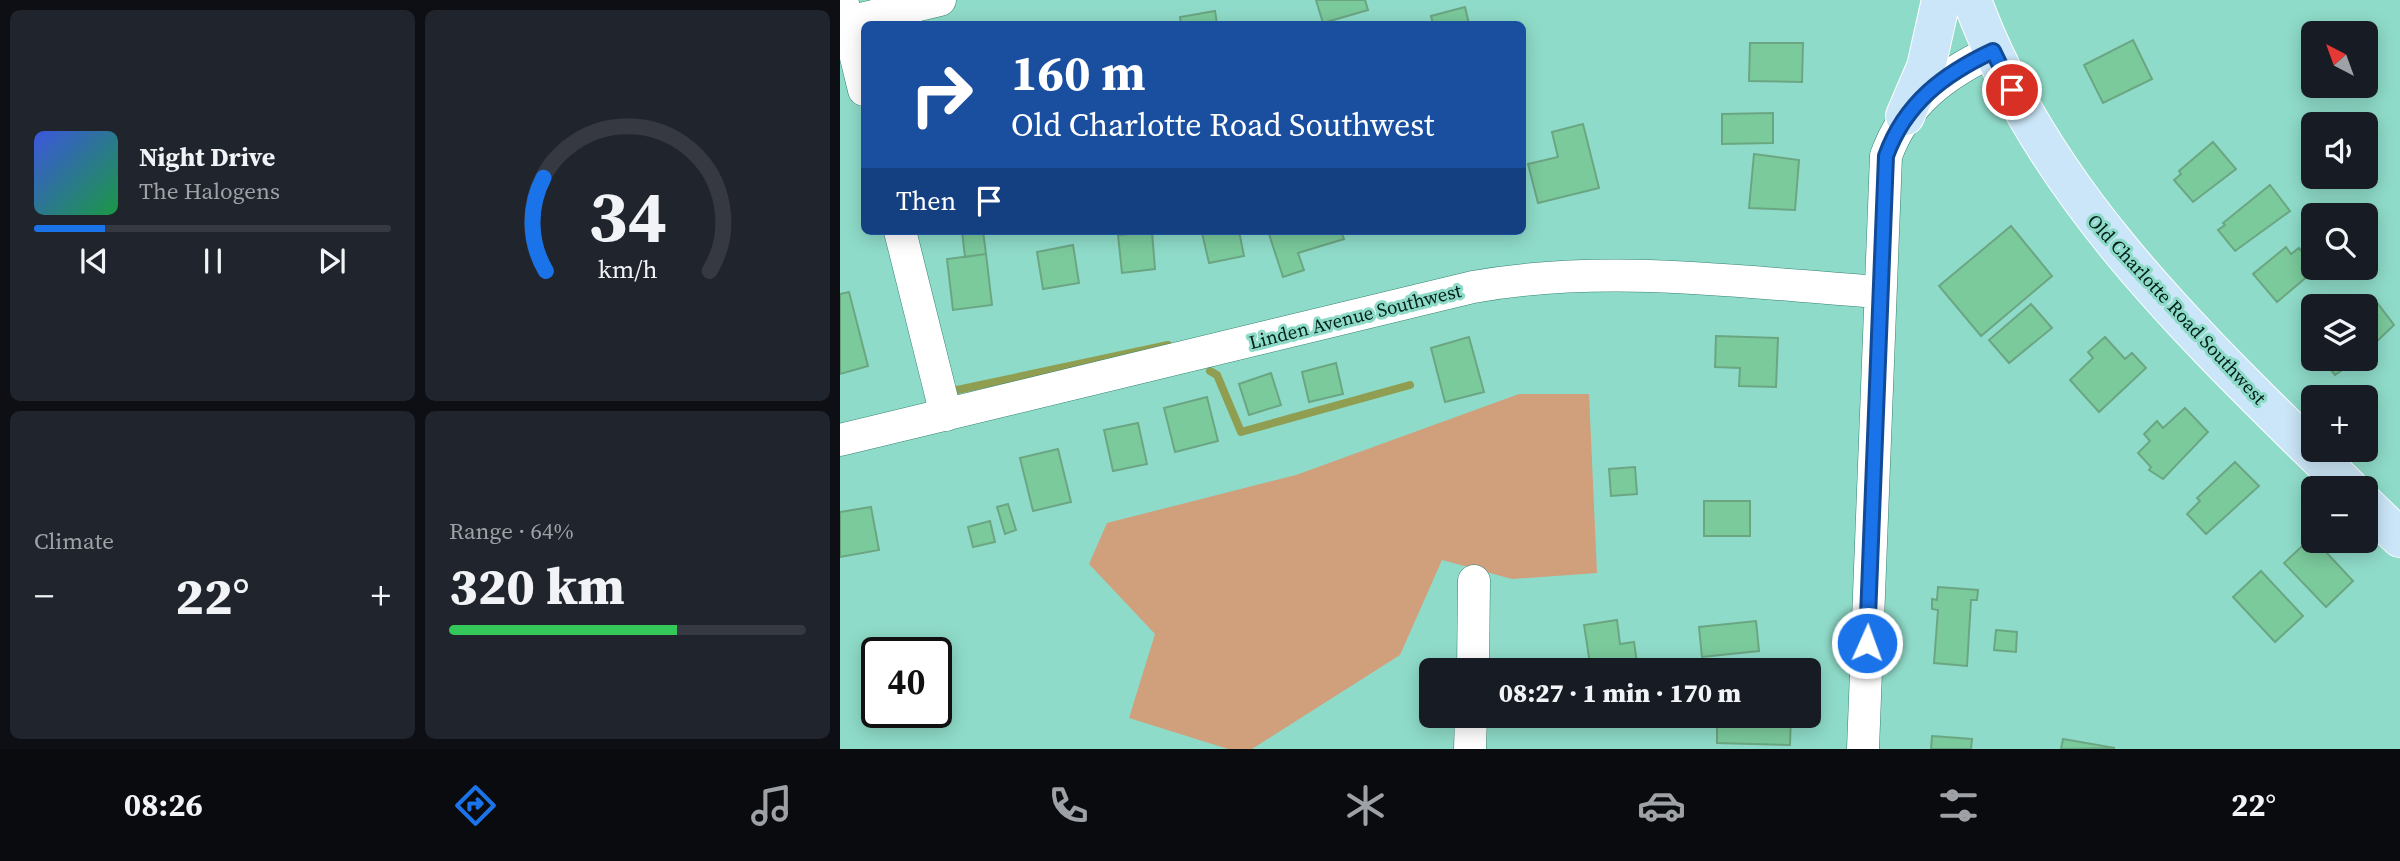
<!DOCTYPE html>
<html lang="en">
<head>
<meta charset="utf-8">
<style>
  body { margin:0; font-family:"Source Serif 4",serif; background:#20242c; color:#f1f3f6; height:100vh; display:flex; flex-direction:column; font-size:26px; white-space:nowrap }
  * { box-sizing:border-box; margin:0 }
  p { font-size:23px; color:#9ea1a6 }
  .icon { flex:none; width:38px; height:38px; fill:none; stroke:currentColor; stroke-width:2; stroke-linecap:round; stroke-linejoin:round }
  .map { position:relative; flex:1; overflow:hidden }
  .drawer { display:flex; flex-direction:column; gap:10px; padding:10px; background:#0d0f14; width:840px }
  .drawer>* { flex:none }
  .top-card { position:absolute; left:21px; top:21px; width:665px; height:214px; border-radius:10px; box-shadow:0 4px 18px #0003; background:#1a4fa0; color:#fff; overflow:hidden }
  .needle { width:46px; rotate:319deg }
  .fabs { position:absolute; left:1461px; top:21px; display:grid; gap:14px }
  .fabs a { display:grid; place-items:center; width:77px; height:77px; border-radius:10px; background:#171b24; box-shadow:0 4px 18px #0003; font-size:35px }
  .speed { position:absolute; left:21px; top:637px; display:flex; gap:14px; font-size:35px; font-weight:700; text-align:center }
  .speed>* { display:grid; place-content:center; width:91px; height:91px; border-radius:50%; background:#171b24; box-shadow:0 4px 18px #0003; line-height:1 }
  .speed .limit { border:4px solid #111; border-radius:10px; background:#fff; color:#111 }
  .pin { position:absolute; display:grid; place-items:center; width:60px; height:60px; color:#fff; margin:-30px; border:4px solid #fff; border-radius:50%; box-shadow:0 2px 7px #0007 }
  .me { position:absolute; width:77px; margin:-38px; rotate:2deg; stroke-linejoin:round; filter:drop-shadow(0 0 5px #0008) }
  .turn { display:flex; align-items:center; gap:24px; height:147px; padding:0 35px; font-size:32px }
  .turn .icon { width:91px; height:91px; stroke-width:2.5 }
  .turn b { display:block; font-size:49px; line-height:60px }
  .then { display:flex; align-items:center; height:66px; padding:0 35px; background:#0003; gap:14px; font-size:26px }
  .big { font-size:52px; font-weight:800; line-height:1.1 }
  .drawer .tile { flex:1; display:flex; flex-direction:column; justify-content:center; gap:10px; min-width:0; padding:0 24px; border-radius:10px; background:#20242c }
  .drawer .dial { align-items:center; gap:0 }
  .dial svg { height:182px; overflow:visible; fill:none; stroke:#363941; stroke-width:7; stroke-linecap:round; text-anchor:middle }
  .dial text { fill:#f1f3f6; stroke:none }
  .song { display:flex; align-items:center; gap:21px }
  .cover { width:84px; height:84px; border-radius:10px; background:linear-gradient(135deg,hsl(230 70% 55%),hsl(140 70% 35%)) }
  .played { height:7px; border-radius:4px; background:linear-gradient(90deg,#1a73e8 20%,#363941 20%) }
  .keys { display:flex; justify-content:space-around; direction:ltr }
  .heat { display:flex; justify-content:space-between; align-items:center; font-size:38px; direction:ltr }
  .charge { height:10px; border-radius:5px; background:linear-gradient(90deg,#34c759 64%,#363941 0) }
  .drawer .tiles { flex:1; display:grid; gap:10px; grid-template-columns:repeat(2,1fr) }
  .trip { position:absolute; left:579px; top:658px; width:402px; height:70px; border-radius:10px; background:#171b24; box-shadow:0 4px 18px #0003; font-weight:800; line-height:70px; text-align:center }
  .tabs { display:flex; height:112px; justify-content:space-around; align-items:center; background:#090b0e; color:#9ea1a6 }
  .tabs .icon { width:49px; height:49px }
  .tabs .selected { color:#1a73e8 }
  .tabs b { font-size:32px; color:#f1f3f6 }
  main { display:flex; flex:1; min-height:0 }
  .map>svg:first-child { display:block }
  .green { fill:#d09f7c }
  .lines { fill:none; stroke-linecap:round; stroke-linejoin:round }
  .stream { stroke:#909e51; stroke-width:8 }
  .building { fill:#7bca9c; stroke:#6ba683; stroke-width:2 }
  .minor-casing { stroke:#348272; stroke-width:33 }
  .major-casing { stroke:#fff; stroke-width:40 }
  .minor { stroke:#fff; stroke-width:32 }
  .major { stroke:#cbe6f8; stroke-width:38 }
  .route-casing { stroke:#114b97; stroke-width:18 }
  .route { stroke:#1a73e8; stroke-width:12 }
  .labels { text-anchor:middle; stroke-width:6; stroke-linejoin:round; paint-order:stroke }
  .street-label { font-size:19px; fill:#00201a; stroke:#8fdbc9 }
</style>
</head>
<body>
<main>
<section class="drawer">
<div class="tiles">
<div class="tile">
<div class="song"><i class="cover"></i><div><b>Night Drive</b><p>The Halogens</p></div></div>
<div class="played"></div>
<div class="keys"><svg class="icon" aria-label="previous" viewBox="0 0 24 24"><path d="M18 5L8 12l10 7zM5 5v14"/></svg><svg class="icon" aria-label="pause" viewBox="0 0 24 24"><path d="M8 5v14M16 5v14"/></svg><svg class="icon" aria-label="next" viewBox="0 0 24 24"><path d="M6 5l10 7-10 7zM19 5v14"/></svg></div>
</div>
<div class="tile dial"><svg viewBox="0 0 100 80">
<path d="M14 69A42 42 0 1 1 86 69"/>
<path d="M14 69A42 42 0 0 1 13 28" stroke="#1a73e8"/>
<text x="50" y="56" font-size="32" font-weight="700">34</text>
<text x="50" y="72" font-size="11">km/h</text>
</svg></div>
<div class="tile"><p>Climate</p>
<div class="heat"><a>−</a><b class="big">22°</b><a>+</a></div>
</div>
<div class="tile"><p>Range · 64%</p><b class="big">320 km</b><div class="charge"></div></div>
</div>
</section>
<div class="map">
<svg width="1560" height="749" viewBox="0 0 1560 749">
  <rect width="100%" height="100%" fill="#8fdbc9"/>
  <path class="green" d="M679 394H749L757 573 672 579 602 560 560 655 412 749H388L289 718 315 634 249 564 267 523 456 475Z"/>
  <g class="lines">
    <path class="stream" d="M370 371 377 375 401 432 570 385
      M117 390 328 345"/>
  </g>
  <path class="building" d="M476 0H525L528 10 483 23Z
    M625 7 629 24H593L591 16Z
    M375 11 377 24H341L340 17Z
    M1293 40 1312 79 1263 103 1244 65Z
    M910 43H963L962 82 909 81Z
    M933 113V143L882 144V114Z
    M743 124 759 188 698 203 688 164 718 157 712 132Z
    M1373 142 1396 169 1353 202 1334 180 1341 174 1339 171Z
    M914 154 959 160 955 210 909 208Z
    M1430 185 1450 211 1395 251 1378 230 1385 225 1383 223Z
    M1171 226 1212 276 1141 336 1099 286Z
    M122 231H143L146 254 125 257Z
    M372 231H399L404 256 369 263 362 233Z
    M428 231H501L504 239 458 253 464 270 443 277Z
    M312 232 315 269 282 273 278 235Z
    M233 245 239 283 203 289 197 252Z
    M1446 247 1451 254 1459 248 1476 269 1437 302 1413 274Z
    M146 254 152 305 113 310 107 259Z
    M9 292 28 366 0 374V294Z
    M1532 296 1554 325 1526 352V306H1500L1506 301 1509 304 1515 298 1517 301 1522 297Z
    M1191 304 1212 328 1169 363 1149 340Z
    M1474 333V349L1466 339Z
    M876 336 938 338 936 387 899 386 900 368 875 367Z
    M629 337 644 392 605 402 591 348Z
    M1265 337 1285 359 1292 353 1306 368 1259 412 1230 380 1253 358 1248 352Z
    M1482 359H1518L1495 375Z
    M496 363 503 394 469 402 462 372Z
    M431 373 441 405 409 415 399 384Z
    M367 397 378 441 335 452 324 408Z
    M1345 408 1368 432 1323 479 1309 470 1311 467 1298 453 1310 441 1304 434 1317 421 1323 428Z
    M298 423 307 464 273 471 264 430Z
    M218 449 231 502 193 511 180 458Z
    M1395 462 1419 486 1366 534 1347 514 1360 501 1357 498Z
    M795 467 797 494 771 496 769 469Z
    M864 501H910V536H864Z
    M168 504 176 530 165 534 157 507Z
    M31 507 39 550 0 557V512Z
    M150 521 155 542 133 547 128 527Z
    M1472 537 1513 581 1486 607 1444 563Z
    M1421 571 1463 616 1435 642 1393 597Z
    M1098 587 1138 590 1137 600H1131L1127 666 1094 663 1098 610 1092 609V599L1097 600Z
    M777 620 780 644 794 642 798 670H751L744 625Z
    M916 621 919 651 862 657 859 627Z
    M1156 630 1177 632 1176 652 1154 650Z
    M877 716H951L950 745 877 743Z
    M1092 736 1132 739 1131 749H1091Z
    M1223 739 1275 748 1221 749Z"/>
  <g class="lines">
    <g class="minor-casing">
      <path id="minor" d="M2 0 24 90
        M0 24 100 0
        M60 231 106 415
        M0 440 633 287C767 263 905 283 1040 292
        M633 670 634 581
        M630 749 631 716
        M1023 749 1046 156C1065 103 1104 74 1153 51"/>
    </g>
    <g class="major-casing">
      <path id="major" d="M1132 0C1205 200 1362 342 1509 488
        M1065 116 1086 67 1101 0
        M1526 505 1560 538"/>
    </g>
    <use href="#minor" class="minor"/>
    <use href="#major" class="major"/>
  </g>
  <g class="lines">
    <g class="route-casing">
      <path id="route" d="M1027 643 1046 156C1065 103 1104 74 1153 51L1172 90"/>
    </g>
    <use href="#route" class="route"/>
  </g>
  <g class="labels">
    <g class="street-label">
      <text transform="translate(1337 309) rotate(47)" y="7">Old Charlotte Road Southwest</text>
      <text transform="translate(515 316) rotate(-14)" y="7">Linden Avenue Southwest</text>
    </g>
  </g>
</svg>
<div class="fabs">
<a><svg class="needle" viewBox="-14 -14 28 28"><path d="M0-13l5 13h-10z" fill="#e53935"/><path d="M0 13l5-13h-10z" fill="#9ea1a6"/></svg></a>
<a><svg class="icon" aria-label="sound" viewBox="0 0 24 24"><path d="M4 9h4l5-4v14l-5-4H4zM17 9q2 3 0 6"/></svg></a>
<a><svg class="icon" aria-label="search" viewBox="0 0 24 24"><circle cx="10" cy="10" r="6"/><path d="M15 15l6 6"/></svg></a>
<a><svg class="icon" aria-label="layers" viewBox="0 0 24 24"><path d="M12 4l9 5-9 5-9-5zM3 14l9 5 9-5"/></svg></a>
<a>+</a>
<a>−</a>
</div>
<div class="speed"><div class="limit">40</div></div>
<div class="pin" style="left:1172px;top:90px;background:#d93025"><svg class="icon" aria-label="arrive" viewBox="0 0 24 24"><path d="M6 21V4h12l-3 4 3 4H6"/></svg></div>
<svg class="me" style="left:1027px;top:643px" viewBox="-20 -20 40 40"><circle r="17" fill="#1a73e8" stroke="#fff" stroke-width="3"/><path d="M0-11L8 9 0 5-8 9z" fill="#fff"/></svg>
<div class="trip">08:27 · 1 min · 170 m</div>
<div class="top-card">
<div class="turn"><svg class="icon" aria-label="right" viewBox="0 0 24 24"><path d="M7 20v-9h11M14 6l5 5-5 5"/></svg><div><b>160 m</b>Old Charlotte Road Southwest</div></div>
<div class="then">Then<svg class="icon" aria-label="arrive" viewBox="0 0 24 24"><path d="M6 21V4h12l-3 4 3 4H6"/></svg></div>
</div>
</div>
</main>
<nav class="tabs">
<b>08:26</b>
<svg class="icon selected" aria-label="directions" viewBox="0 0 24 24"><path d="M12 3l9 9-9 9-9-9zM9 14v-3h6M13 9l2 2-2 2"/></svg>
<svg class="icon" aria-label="music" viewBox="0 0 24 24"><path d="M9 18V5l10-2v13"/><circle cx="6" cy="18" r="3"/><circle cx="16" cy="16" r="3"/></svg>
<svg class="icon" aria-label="phone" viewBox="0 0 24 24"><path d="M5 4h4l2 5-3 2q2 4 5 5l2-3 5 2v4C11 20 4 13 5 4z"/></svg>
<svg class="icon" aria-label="climate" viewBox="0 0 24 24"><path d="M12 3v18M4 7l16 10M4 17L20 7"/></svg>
<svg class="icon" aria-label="car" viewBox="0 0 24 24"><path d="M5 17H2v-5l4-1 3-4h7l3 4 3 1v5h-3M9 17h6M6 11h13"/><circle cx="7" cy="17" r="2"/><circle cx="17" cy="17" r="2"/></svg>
<svg class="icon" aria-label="filters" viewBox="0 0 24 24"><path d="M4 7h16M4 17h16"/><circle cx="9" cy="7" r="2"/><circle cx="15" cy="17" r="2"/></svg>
<b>22°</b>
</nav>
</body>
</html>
